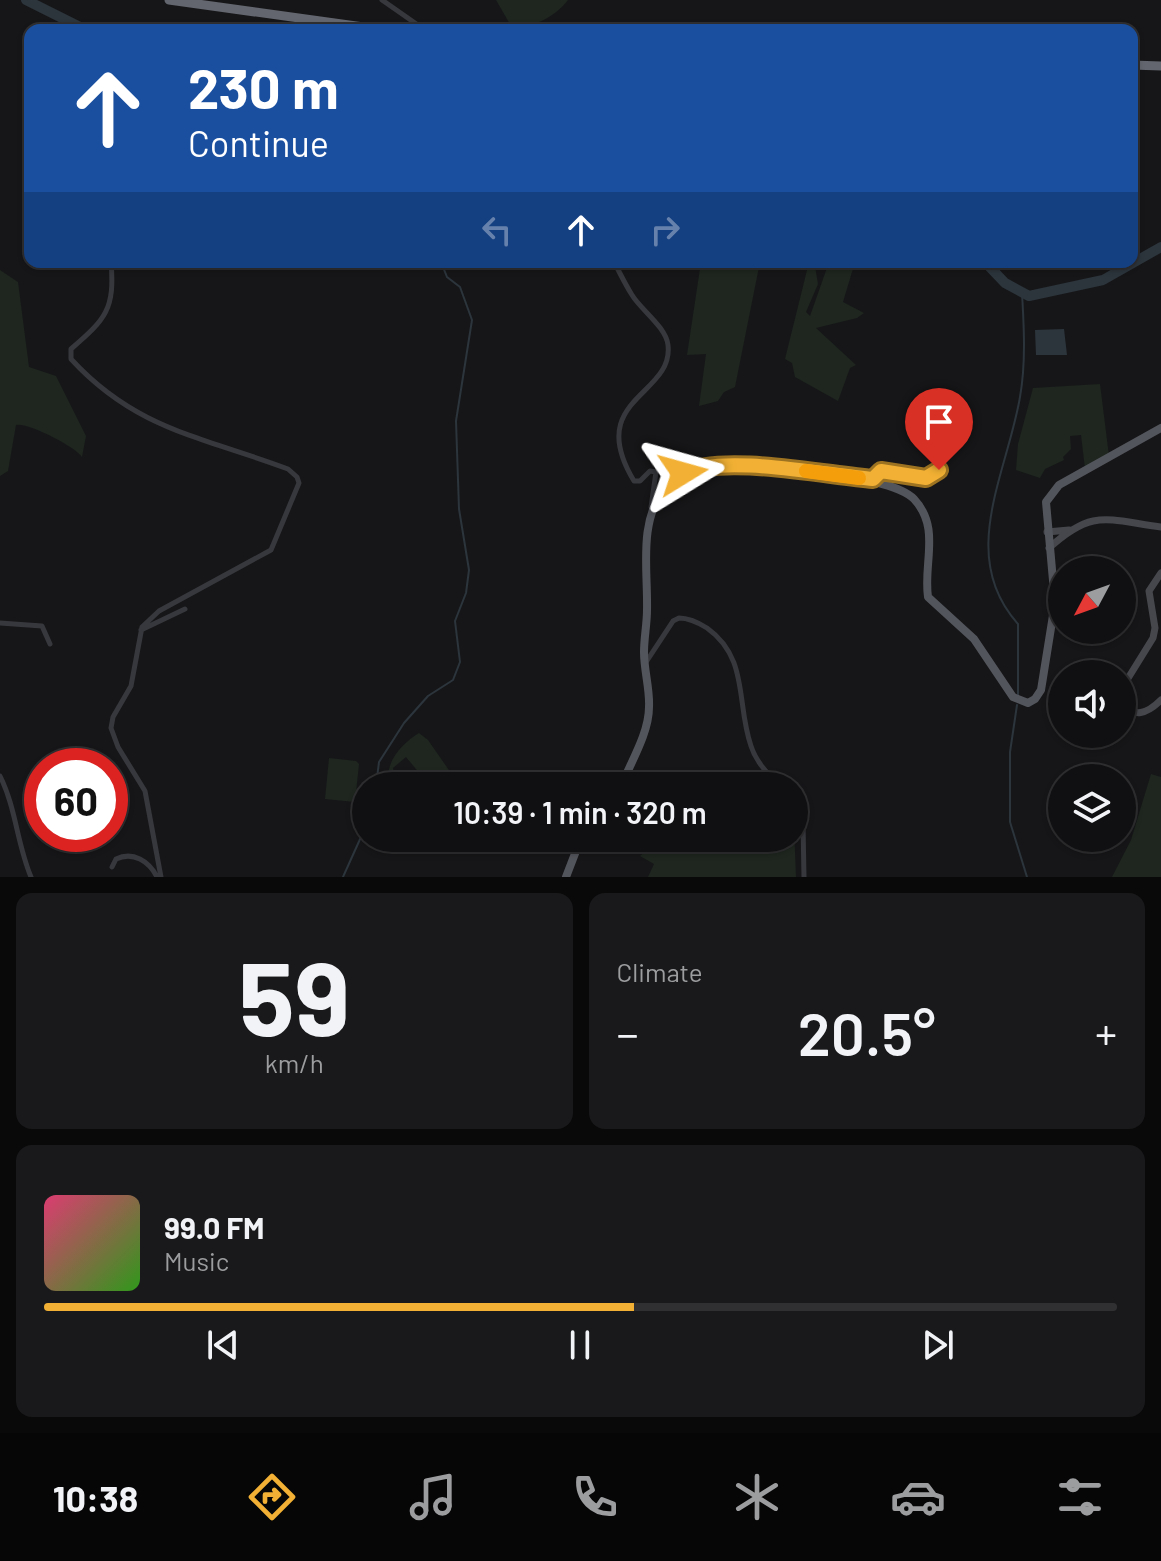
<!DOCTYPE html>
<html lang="en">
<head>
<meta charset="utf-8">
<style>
  body { margin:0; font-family:Barlow,sans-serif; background:#19191b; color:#f1f3f6; height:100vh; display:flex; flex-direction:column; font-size:30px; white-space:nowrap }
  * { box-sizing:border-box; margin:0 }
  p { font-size:26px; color:#9c9d9f }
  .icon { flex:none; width:44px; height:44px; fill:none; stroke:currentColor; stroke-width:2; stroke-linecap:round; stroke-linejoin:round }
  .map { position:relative; height:877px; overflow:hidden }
  .side { display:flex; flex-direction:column; gap:16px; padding:16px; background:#09090a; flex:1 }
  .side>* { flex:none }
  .top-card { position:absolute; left:24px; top:24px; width:1114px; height:244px; border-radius:16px; box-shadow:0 2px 6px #0004,0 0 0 2px #303032; background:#1a4fa0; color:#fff; overflow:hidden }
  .needle { width:52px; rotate:229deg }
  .controls { position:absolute; left:1048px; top:556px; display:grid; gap:16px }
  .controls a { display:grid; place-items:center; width:88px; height:88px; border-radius:50%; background:#101012; box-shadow:0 2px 6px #0004,0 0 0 2px #303032; font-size:40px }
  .speed { position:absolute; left:24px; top:748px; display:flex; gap:16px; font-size:40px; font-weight:700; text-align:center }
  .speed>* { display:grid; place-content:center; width:104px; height:104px; border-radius:50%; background:#101012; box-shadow:0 2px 6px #0004,0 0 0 2px #303032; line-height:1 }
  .speed .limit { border:12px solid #d22; background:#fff; color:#111 }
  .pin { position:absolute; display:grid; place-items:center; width:68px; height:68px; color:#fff; margin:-82px -34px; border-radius:50% 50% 50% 0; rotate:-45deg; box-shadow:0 0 8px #0007 }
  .pin .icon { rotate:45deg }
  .me { position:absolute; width:88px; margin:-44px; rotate:82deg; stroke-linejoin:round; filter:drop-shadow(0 0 6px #0008) }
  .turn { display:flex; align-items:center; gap:28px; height:168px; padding:0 32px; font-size:36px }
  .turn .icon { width:104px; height:104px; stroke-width:2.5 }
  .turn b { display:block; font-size:56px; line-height:68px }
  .lanes { display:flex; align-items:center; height:76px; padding:0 32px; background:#0003; justify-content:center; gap:40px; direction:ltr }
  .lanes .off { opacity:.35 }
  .big { font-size:60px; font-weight:600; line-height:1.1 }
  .side .widget { flex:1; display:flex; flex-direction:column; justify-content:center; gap:12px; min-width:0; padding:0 28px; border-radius:16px; background:#19191b }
  .side .dial { align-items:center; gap:0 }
  .dial b { font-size:104px; line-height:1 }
  .song { display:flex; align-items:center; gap:24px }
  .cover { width:96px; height:96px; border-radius:12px; background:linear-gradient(135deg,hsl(340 70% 55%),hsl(110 70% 35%)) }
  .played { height:8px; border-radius:4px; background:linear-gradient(90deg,#f2b134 55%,#303032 55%) }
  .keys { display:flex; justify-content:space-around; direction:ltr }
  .heat { display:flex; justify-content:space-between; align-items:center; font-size:44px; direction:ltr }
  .side .tiles { flex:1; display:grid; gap:16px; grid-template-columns:1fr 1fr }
  .widget:last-child { grid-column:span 2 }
  .trip { position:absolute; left:352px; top:772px; width:456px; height:80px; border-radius:40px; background:#101012; box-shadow:0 2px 6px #0004,0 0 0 2px #303032; font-weight:600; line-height:80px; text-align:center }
  .tabs { display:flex; height:128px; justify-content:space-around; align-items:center; background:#060607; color:#9c9d9f }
  .tabs .icon { width:56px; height:56px }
  .tabs .on { color:#f2b134 }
  .tabs b { font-size:36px; color:#f1f3f6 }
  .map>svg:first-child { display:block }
  .green { fill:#1e261f }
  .water { fill:#2c353c }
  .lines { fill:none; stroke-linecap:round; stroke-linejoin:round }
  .stream { stroke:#2c353c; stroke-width:2 }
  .river { stroke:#2c353c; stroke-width:10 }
  .street { stroke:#37383d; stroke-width:5 }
  .secondary { stroke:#45474d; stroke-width:7 }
  .primary { stroke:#53555c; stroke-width:8 }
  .highway { stroke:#63666e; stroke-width:9 }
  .route-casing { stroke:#9d7322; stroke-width:20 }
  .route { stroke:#f2b134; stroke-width:14 }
  .slow { stroke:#f59e0b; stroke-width:14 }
</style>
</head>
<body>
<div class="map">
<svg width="1161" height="877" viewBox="0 0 1161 877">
  <rect width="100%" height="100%" fill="#161618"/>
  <path class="green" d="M496 0H568C556 16 531 30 511 26Z
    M701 262H760L735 387 724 392 718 401 699 406 706 354 687 355Z
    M809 262 815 266 818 284 806 312 810 316 829 262H855L843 302 864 313 857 318 816 328 856 365 850 368 838 401 795 377 792 363 785 359Z
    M0 270 18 282 29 367 56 376 86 436 82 457C77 448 28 422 16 425L8 471 0 476Z
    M1100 384 1109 456 1085 469 1081 435 1070 436 1071 449 1063 457 1064 460 1045 469 1040 478 1016 470 1018 444 1033 388Z
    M419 733 428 740 460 786H430L406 757 393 768 397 786H389C384 763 400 745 419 733Z
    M329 758 356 761 359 764 355 802 325 799Z
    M1151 774 1161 777V877H1112L1131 840Z
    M794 827 796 877H648L654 864 640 856 659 838H794Z"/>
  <path class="water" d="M1064 329 1067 355H1036L1035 330Z"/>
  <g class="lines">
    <path class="stream" d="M1018 695V624C957 556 1007 474 1020 397 1026 363 1024 327 1022 293
      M1017 705 1010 752V822L1027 877
      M376 786 379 762 404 723 428 696 453 680 460 662 455 621 466 593 469 570 459 509 456 421 472 320 460 287 447 277 441 262
      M343 877 361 837V817L366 812"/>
    <path class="river" d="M26 0 86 30
      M985 262 1005 283 1029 296 1103 280 1161 247"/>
    <path class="street" d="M382 0 425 30
      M111 262C115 309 106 319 71 349V359C136 430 203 437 288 469L297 477 299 483 271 550 159 611 142 627 131 686 113 717 111 728 118 747 145 791 161 877
      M614 262C620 273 625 284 632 295 641 310 666 327 668 345 674 396 584 398 634 481H640L650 471 656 472 651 507
      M873 479 881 471 926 478 939 470 935 422 923 411
      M0 623 42 626 50 644
      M141 630 185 609
      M646 662 673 621 679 618C688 618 699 623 707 628 749 658 736 703 751 746 756 762 768 774 780 786
      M0 776C16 808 17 844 31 877
      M794 801 803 824 804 877
      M112 867 116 859C133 851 149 861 157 877"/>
    <path class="secondary" d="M1047 532 1069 530
      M1049 548C1093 508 1107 520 1161 527
      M1122 688 1153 638 1155 628 1149 591 1161 573
      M1122 701C1133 720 1148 713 1161 700"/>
    <path class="primary" d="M621 786C631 762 649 733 649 707 650 689 644 671 644 652 644 638 647 624 647 610 648 569 638 523 665 487 673 477 684 471 696 468 734 461 888 472 914 499 941 528 923 563 928 597L974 639 1013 697 1028 703 1035 699 1041 690 1055 603 1046 502 1059 485 1161 428
      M566 877 581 838"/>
    <path class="highway" d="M169 0 385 30
      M1132 65 1161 66"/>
  </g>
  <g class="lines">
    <g class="route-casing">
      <path id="route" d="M683 473C725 454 825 475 873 479L881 471 926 478 939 470"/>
    </g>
    <use href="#route" class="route"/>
    <path class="slow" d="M806 471 859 478"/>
  </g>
</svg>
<div class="controls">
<a><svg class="needle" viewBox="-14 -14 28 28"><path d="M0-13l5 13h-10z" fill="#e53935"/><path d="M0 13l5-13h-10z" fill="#9c9d9f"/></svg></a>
<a><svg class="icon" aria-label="sound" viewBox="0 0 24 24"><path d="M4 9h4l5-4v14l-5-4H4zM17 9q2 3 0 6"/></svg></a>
<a><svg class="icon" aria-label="layers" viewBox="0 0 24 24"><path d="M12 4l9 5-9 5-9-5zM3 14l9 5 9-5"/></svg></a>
</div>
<div class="speed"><div class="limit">60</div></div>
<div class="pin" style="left:939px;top:470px;background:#d93025"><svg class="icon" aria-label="arrive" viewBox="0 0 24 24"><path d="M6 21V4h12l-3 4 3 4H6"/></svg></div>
<svg class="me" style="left:683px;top:473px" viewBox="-20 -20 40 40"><path d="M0-17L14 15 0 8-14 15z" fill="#f2b134" stroke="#fff" stroke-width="4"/></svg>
<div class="trip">10:39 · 1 min · 320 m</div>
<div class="top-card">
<div class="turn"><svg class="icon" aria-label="ahead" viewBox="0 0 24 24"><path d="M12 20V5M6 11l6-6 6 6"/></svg><div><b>230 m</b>Continue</div></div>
<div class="lanes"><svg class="icon off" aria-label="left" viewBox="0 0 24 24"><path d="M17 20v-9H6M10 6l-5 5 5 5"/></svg><svg class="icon" aria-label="ahead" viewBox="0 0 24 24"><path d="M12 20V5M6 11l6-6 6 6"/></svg><svg class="icon off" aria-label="right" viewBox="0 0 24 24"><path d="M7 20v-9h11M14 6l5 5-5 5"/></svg></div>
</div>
</div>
<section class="side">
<div class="tiles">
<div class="widget dial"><b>59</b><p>km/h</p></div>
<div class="widget"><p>Climate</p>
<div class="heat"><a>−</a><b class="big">20.5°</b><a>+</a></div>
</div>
<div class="widget">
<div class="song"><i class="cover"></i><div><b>99.0 FM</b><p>Music</p></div></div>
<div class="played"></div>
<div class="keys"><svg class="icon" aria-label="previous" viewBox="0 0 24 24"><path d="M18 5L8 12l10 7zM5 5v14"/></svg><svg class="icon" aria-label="pause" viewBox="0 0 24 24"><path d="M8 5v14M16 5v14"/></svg><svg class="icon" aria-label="next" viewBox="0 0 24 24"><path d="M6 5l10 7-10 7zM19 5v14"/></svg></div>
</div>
</div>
</section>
<nav class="tabs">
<b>10:38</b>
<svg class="icon on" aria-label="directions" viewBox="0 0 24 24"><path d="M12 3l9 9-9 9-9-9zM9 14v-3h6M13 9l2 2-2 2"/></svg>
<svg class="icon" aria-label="music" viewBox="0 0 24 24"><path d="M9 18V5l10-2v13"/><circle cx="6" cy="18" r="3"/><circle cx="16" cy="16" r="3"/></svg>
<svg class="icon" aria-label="phone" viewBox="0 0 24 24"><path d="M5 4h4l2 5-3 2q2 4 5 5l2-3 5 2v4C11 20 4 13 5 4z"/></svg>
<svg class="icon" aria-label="climate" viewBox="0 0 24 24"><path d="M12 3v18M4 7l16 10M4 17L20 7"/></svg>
<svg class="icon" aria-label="car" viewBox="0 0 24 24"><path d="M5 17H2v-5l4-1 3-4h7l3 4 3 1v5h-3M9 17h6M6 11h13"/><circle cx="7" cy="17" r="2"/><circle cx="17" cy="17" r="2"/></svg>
<svg class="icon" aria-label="filters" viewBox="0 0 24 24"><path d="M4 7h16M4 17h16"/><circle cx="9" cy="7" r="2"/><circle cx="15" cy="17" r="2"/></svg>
</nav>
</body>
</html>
